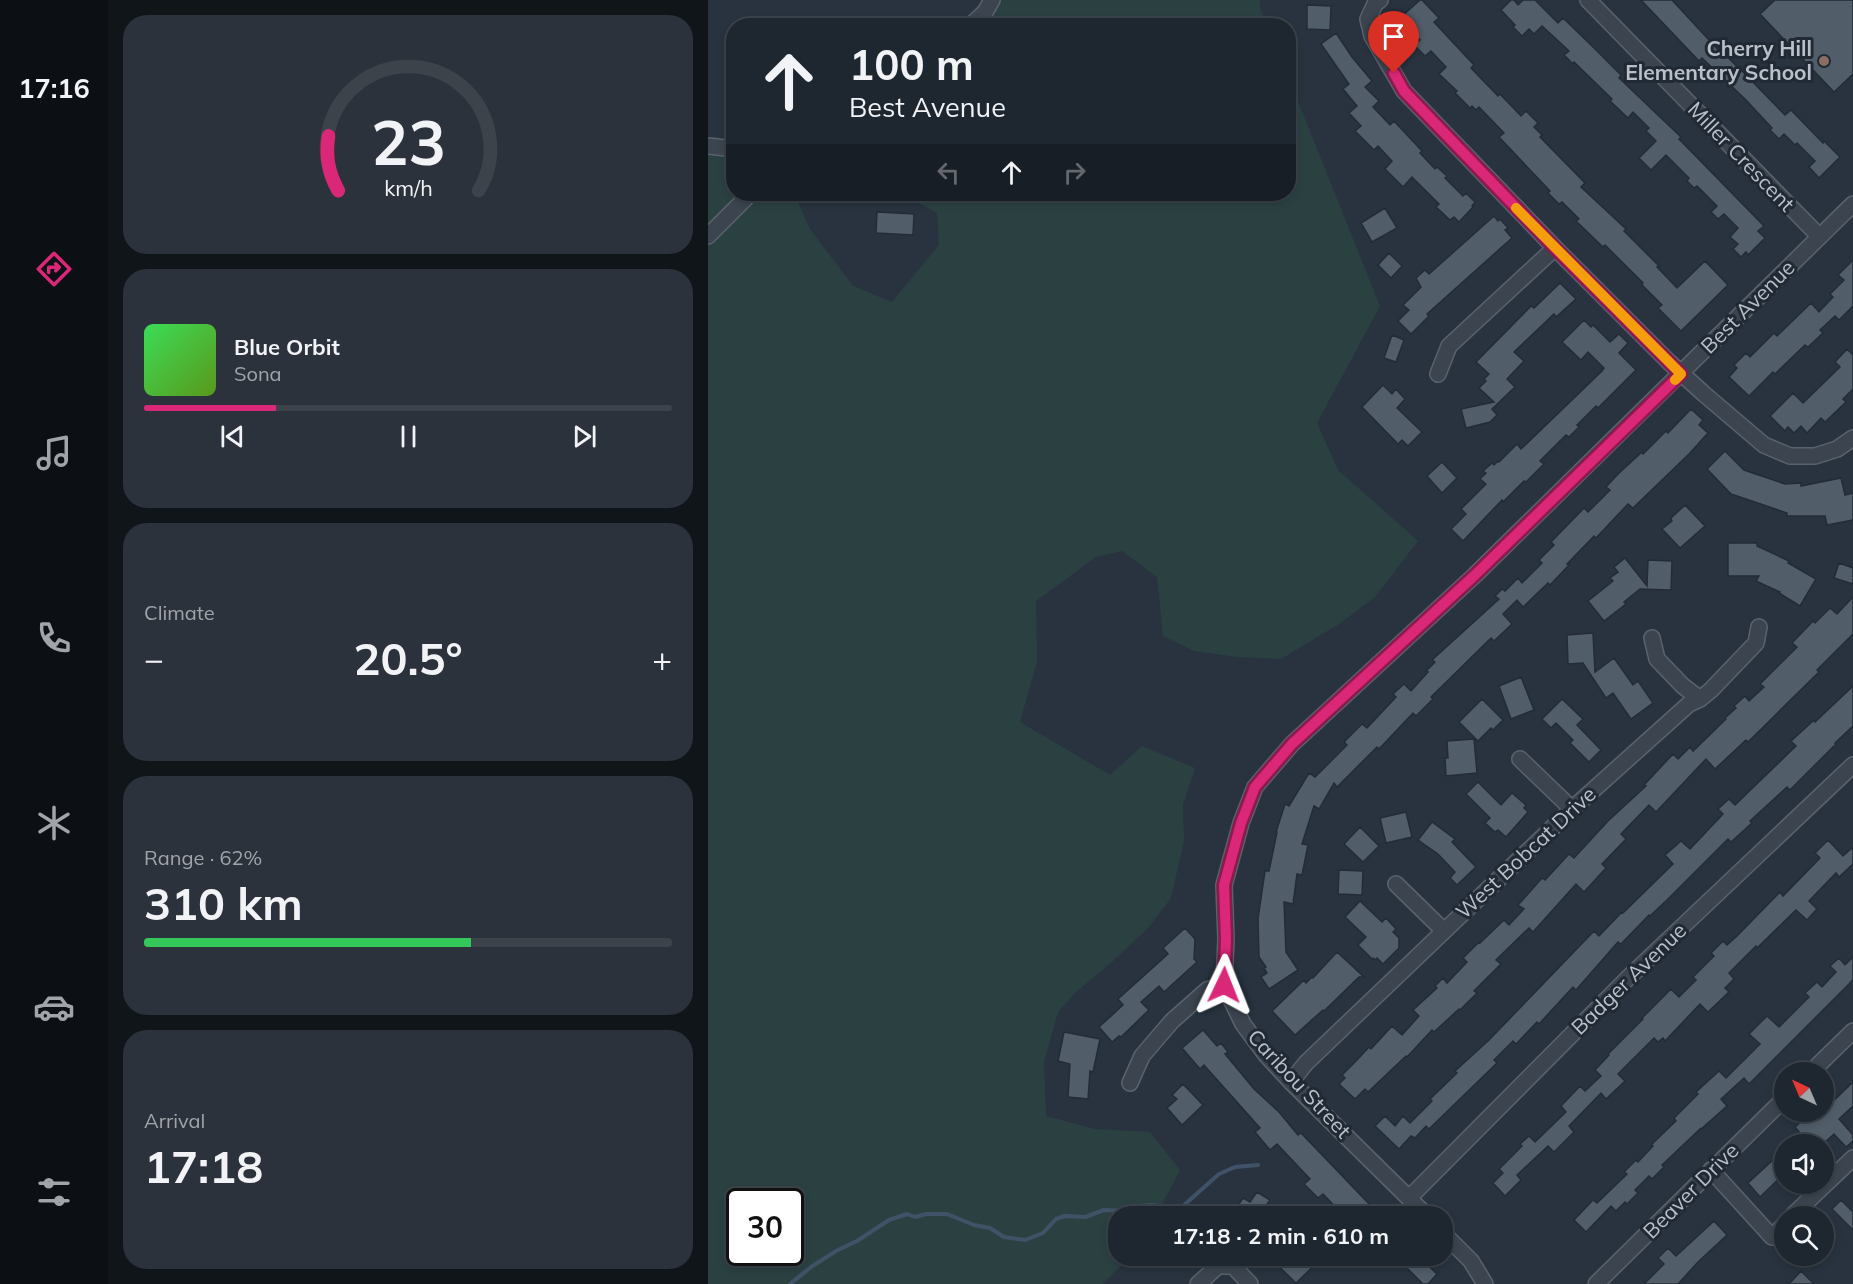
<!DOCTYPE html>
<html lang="en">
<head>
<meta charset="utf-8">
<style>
  body { margin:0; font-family:Mulish,sans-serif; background:#2b323b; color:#f1f3f6; height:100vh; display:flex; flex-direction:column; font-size:22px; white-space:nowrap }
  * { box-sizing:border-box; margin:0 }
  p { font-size:20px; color:#a1a5aa }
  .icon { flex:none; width:33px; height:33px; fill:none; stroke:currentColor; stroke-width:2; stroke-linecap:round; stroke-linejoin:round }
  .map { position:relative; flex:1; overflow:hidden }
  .sheet { display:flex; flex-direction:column; gap:15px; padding:15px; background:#10151a; width:600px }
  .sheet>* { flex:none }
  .top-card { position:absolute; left:18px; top:18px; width:570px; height:183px; border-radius:24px; box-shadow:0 3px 9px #0003,0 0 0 2px #3c434b; background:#1e262f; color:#f1f3f6; overflow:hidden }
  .needle { width:39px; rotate:316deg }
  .fabs { position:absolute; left:1066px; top:1062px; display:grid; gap:12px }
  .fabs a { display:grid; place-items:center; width:60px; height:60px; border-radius:50%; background:#1e262f; box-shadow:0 3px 9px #0003,0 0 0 2px #3c434b; font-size:30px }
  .speed { position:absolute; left:18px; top:1188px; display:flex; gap:12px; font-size:30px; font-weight:700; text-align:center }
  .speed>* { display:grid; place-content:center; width:78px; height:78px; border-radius:50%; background:#1e262f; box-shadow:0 3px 9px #0003,0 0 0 2px #3c434b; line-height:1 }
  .speed .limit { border:3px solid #111; border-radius:9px; background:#fff; color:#111 }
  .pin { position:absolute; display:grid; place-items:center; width:51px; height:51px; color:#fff; margin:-62px -26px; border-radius:50% 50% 50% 0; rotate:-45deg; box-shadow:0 0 6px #0007 }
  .pin .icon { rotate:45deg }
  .me { position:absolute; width:66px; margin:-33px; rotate:2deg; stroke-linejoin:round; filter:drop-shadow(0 0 4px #0008) }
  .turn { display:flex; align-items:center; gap:21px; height:126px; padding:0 24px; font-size:27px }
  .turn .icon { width:78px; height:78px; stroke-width:2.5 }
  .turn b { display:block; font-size:42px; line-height:51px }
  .lanes { display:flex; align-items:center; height:57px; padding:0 24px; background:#0003; justify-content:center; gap:30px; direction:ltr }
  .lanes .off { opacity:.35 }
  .big { font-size:45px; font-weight:700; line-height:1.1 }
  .sheet .card { flex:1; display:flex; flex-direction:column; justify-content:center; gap:9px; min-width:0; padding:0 21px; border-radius:24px; background:#2b323b }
  .sheet .dial { align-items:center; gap:0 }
  .dial svg { height:156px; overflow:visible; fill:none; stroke:#3c434b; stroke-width:7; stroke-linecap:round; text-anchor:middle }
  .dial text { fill:#f1f3f6; stroke:none }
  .song { display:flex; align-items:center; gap:18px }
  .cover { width:72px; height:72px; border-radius:9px; background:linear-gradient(135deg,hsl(130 70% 55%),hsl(90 70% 35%)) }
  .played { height:6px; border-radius:3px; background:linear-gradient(90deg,#db2777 25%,#3c434b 25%) }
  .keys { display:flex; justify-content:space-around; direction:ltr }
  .heat { display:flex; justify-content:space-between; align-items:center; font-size:33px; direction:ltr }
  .charge { height:9px; border-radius:4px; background:linear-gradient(90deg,#34c759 62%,#3c434b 0) }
  .trip { position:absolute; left:400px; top:1206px; width:345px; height:60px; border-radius:24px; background:#1e262f; box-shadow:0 3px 9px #0003,0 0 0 2px #3c434b; font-weight:700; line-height:60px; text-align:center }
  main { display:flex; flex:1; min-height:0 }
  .dock { display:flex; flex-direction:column; width:108px; justify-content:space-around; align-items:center; background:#0c0f13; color:#a1a5aa }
  .dock .icon { width:42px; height:42px }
  .dock .on { color:#db2777 }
  .dock b { font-size:27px; color:#f1f3f6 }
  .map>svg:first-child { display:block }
  .green { fill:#2b4141; fill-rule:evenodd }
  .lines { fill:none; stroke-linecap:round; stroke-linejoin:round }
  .stream { stroke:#405267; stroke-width:4 }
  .building { fill:#515e6a; stroke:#232c36; stroke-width:1.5 }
  .street-casing { stroke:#5a636d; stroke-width:18 }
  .street { stroke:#3c454f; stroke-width:15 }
  .route-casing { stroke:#8e194d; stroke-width:15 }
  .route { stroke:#db2777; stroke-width:10 }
  .slow { stroke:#f59e0b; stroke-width:10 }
  .education-dot { fill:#8d6e63; stroke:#212a34; stroke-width:2 }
  .labels { text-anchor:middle; stroke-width:6; stroke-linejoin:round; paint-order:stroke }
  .poi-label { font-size:21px; font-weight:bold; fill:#b9c0ca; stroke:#212a34; text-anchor:end }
  .street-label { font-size:21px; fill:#b9c0ca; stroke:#212a34 }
</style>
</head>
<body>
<main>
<nav class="dock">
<b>17:16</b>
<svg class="icon on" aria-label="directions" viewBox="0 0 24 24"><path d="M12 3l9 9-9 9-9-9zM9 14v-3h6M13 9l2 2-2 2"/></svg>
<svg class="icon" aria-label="music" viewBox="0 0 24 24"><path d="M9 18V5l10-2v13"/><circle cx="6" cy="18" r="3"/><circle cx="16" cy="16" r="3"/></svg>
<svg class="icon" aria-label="phone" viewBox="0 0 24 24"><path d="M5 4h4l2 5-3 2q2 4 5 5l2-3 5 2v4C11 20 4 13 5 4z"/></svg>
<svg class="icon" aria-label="climate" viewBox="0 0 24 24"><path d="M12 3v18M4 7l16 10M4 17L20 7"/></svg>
<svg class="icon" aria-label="car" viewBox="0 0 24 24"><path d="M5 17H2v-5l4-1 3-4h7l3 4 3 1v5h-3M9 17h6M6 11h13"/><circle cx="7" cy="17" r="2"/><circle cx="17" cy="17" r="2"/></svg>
<svg class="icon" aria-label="filters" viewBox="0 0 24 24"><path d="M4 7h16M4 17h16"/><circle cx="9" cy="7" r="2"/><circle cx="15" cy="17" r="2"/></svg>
</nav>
<section class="sheet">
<div class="card dial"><svg viewBox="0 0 100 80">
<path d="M14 69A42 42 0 1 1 86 69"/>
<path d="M14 69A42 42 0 0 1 9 41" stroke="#db2777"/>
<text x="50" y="56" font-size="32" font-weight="700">23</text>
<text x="50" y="72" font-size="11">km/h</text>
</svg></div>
<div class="card">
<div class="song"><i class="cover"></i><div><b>Blue Orbit</b><p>Sona</p></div></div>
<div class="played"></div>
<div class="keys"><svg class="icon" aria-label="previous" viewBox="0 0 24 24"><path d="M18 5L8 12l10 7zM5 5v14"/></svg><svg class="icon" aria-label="pause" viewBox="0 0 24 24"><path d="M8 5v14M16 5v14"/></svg><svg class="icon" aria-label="next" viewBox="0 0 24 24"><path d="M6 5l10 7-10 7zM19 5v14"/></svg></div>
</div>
<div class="card"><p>Climate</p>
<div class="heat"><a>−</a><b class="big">20.5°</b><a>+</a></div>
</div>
<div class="card"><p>Range · 62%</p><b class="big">310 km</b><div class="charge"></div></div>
<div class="card"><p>Arrival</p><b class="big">17:18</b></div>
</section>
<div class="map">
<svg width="1145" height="1284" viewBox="0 0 1145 1284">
  <rect width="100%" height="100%" fill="#28333f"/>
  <path class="green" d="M284 0H552V7L559 25 262 26Z
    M581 79 672 306 609 423 630 470 710 541 667 597 631 624 573 659 529 657 486 651 455 636 449 577 414 551 388 557 328 601 329 661 312 722 402 775 434 746 487 768 475 804 476 841 463 898 441 927 405 961 368 992 350 1012 336 1062 338 1116 387 1129 442 1132 472 1170 448 1216H411V1256H422L395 1284H0V241L49 194H86L102 229 145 286 184 302 231 245 229 213 196 195 155 194H580ZM32 1202H82V1252H32Z
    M0 155 25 159 26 194H34L0 227Z"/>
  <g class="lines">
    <path class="stream" d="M82 1284 103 1267 128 1251 149 1241 181 1220 199 1214 207 1217 218 1214H239L266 1225 282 1228 296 1237 317 1240 335 1233 348 1219 357 1216 377 1217 396 1210 422 1211 431 1206 443 1205 468 1208 475 1206 511 1174 527 1167 550 1165"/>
  </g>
  <path class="building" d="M712 0H714L731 18 726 22 766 65 763 68 790 96 792 94 813 116 818 111 830 123 826 127 834 135 832 137 877 183 873 187 918 229 916 231 951 266 949 267 969 288 997 261 1020 285 973 331 950 308 954 305 934 285 935 283 897 245 895 247 868 221 871 219 854 202 851 204 840 193 842 191 791 137 796 133 771 107 768 110 764 106 762 108 747 93 749 91 731 74 738 67 723 51 717 56 706 45 712 40 692 18Z
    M803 0H806L810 5 815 0H827L850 23 855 18 883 45 913 75 911 78 973 137 971 139 1056 226 1050 231 1057 238 1040 255 1038 252 1033 257 1025 249 1030 244 1022 237 1030 228 1016 214 1010 219 1003 212 1009 206 989 186 986 188 979 181 981 178 958 155 943 170 931 158 948 141 938 131 941 128 925 112 920 118 902 101 904 99 866 62 865 64 856 55 861 51 834 26 826 34 821 29 814 36 805 27 807 25 793 10Z
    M933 0H964L1013 53 1014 52 1039 76 1077 115 1083 110 1115 143 1116 141 1132 157 1111 178 1101 167 1107 161 1089 143 1087 145 1076 134 1071 139 1062 130 1064 128 1038 100 994 58 991 61Z
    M1067 0H1145V74L1126 92 1052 14Z
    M599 5 623 6 622 30 599 29Z
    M628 33 644 57 664 81 657 87 671 101 665 107 682 125 686 121 714 151 712 153 727 169 729 167 739 176 737 178 755 196 758 193 767 202 764 206 765 207 751 222 746 217 742 220 728 207 731 204 704 177 695 187 677 169 684 161 670 146 666 150 647 131 653 126 641 113 649 106 635 89 641 84 613 44Z
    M677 208 689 228 664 242 653 223Z
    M169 212 206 214 205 235 168 233Z
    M786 216 790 221 792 219 800 228 797 230 804 238 719 314 721 316 703 334 690 321 701 310 695 305 713 287 708 278 717 270 721 274Z
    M681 253 694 266 683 278 670 265Z
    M1145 260V306L1131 320 1127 316 1112 330 1115 333 1100 347 1097 345 1067 374 1065 372 1041 396 1021 377 1029 368 1026 365 1038 353 1042 357 1066 333 1069 336 1103 303 1111 312 1125 297 1122 294 1136 280 1130 275Z
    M852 283 868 299 848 317 846 314 806 352 816 361 799 379 807 387 784 409 789 415 782 422 758 428 753 409 786 402 771 388 778 381 776 379 781 374 768 362 823 306 826 308Z
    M876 320 883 327 885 325 902 342 911 334 920 343 911 353 928 370 890 408 888 406 869 425 871 427 861 437 858 435 832 461 836 464 818 482 816 481 795 502 794 500 755 541 743 529 758 514 753 509 778 484 772 479 778 473 775 471 784 463 786 465 790 461 791 462 809 444 813 449 895 370 894 369 896 368 880 352 873 360 854 342Z
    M684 335 696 340 688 362 676 358Z
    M1139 349 1145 355V389L1135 399 1138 402 1117 422 1113 418 1099 433 1093 426 1086 433 1080 427 1077 431 1062 416 1085 393 1095 403 1132 367 1127 362Z
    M675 385 684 394 688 389 697 399 689 408 714 432 700 446 694 440 690 444 654 407Z
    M983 409 995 420 991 425 1000 433 981 454 925 508 920 504 888 538 886 536 859 564 861 565 842 585 840 583 815 607 809 600 795 614 804 624 786 641 783 638 723 697 725 699 708 716 705 713 671 749 669 747 629 787 626 783 611 809 606 806 594 844 600 845 594 875 589 874 585 904 576 902 578 952 590 970 561 989 553 977 559 973 556 968 558 967 551 957 550 919 557 871H561L569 832H568L577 804 581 806 601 773 607 777 639 745 636 742 654 724 659 728 688 697 685 694 696 684 703 691 720 672 718 671 727 662 724 660 791 599 787 596 794 589 797 591 810 578 814 583 834 563 831 560 846 545 843 542 876 508 880 512 902 490 898 487 910 474 934 452 935 454 958 431 960 433Z
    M1017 451 1036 470 1077 484 1093 483V486L1133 478 1137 495 1145 493V520L1119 525 1117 516H1079V513L1023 494 999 469Z
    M734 462 749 478 734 493 719 476Z
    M977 505 997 526 972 548 954 529 964 521 963 518Z
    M1020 543H1049V546L1081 561 1080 563 1108 579 1092 606 1071 593 1072 592 1048 581 1051 576H1020Z
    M917 558 939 586 940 560 964 561 963 590 932 589 916 602 918 604 896 621 880 601 905 581 902 578 910 572 906 567Z
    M1131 563 1145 568V584L1126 578Z
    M1145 597V634L1109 670 1111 672 1040 742 1038 740 1007 769 998 759 948 812 941 805 913 834 918 839 894 864 898 868 876 892 868 884 825 932 821 928 788 960 793 964 766 991 769 993 752 1010 751 1009 726 1032 724 1030 699 1057 698 1056 660 1092 657 1089 647 1099 631 1084 637 1078 634 1075 649 1060 661 1047 663 1049 684 1026 694 1035 711 1016 705 1010 729 988 727 986 735 978 739 983 759 962 755 958 771 942 772 943 796 920 801 925 816 909 810 905 834 878 837 880 861 854 866 858 900 821 938 786 936 785 965 754 970 759 982 747 985 751 1018 719 1017 718 1028 708 1026 706 1037 696 1041 701 1056 687 1052 684 1089 647 1084 643 1105 621 1107 623 1122 608 1129 614Z
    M885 633 887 672 906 658 925 685 930 681 945 703 923 719 905 693 898 698 875 663 860 664 859 635Z
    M813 677 826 710 803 719 791 686Z
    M1145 686V726L1127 743 1128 744 1082 790 1079 787 1042 821 1044 823 1023 842 1020 839 959 900 942 916 941 915 913 944 910 942 868 990 865 987 831 1024 829 1022 808 1044 805 1041 786 1060 789 1063 721 1129 718 1126 707 1138 703 1136 691 1149 667 1126 677 1116 687 1126 695 1116 702 1123 724 1101 722 1099 749 1073 747 1071 781 1040 886 931 891 936 914 912 915 913 965 864 957 855 973 841 982 849 1015 814 1010 809 1021 799 1027 805 1088 746 1083 741 1106 720 1107 722Z
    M774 699 795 720 785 730 783 728 770 741 751 722Z
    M854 699 875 719 869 725 893 750 881 762 862 743 865 740 848 723 843 728 834 719Z
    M766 739 769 773 738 776 737 758H740L739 741Z
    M770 782 793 805 804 793 818 805 816 808 820 812 798 837 790 830 787 832 777 823 782 818 758 794Z
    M698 812 704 837 678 843 672 818Z
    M724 822 747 839 744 842 768 867 749 885 742 878 747 872 730 854 710 840Z
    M652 827 671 846 655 862 636 844Z
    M1120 840 1135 856 1145 847V864L1131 877 1128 873 1101 901 1109 909 1099 920 1088 910 1049 948 1048 946 1021 973 1026 979 1017 988 1021 992 1000 1012 992 1004 957 1041 955 1038 950 1042 946 1038 910 1074 917 1081 898 1099 893 1093 861 1126 866 1132 846 1152 840 1146 809 1175 813 1180 797 1196 785 1183 795 1173 791 1169 814 1146 812 1144 821 1136 827 1142 858 1112 853 1106 872 1086 877 1091 893 1076 887 1070 901 1055 900 1054 935 1019 934 1018 963 989 971 997 988 980 985 977 1006 956 1003 953 1015 941 1019 945 1029 936 1072 892 1075 896 1112 858 1107 853Z
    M631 870 655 871 654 895 630 894Z
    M652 901 674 922 678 918 688 929 685 932 691 938V948L675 964 669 958 667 960 665 958 664 959 650 945 658 937 637 917Z
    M477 928 487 939 486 959 489 962 456 992 451 986 433 1002 441 1010 413 1037 411 1036 404 1042 391 1027 415 1005 410 999 460 954 455 948Z
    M629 952 656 977H651L616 1011 615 1010 587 1035 564 1011 596 980 598 983 604 977 605 978Z
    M1145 957V980L1041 1084 1036 1078 1013 1099 1019 1106 992 1130V1129L954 1165 956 1167 944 1179 941 1176 927 1190 930 1193 919 1204 917 1202 908 1211 903 1206 878 1232 866 1220 885 1200 889 1203 919 1174 916 1172 928 1160 930 1162 945 1146 943 1145 968 1121 966 1118 990 1094 988 1092 1011 1071 1018 1078 1052 1044 1041 1034 1059 1016 1071 1027 1101 997 1097 993 1109 982 1114 987 1128 972 1122 966 1131 958 1137 965Z
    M495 1030 509 1046 513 1043 520 1052 517 1054 546 1089 571 1112 590 1135 593 1133 664 1207 654 1216H636L615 1194 610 1198 596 1184 602 1179 569 1144 562 1150 547 1132 552 1128 496 1065 492 1069 474 1048Z
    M356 1032 392 1039 385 1072 382 1071 380 1099 360 1097 362 1064 350 1061Z
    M1145 1082V1106L1131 1119 1145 1135V1141L1138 1147 1126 1134 1115 1144H1080L1092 1133 1087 1127 1104 1112H1116V1110Z
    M475 1084 495 1105 474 1125 459 1108 469 1099 464 1095Z
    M1077 1149V1173L1052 1197 1040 1183Z
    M549 1192 562 1200 551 1216H523L535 1198 542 1202Z
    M1133 1200 1145 1212V1230L1124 1209Z
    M1006 1221 1019 1235 990 1262 970 1284H936L956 1264 950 1258 960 1248 968 1256Z
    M560 1256H616L588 1283Z
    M707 1256H710L729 1274 720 1284H715L697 1266Z
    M1093 1271 1106 1284H1081Z"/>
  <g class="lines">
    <g class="street-casing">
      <path id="street" d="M672 0 667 4 660 19 664 36 696 91 847 248 961 362 996 394 1056 445 1082 456H1107L1129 449 1145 438
        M880 0 1111 236
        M262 26 277 12 284 0
        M0 146 26 149
        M0 236 42 194
        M730 374 741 346 847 248
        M944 638 949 659 975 686 992 699
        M812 759 864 809
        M688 884 736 931
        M1103 1072 1145 1031
        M583 1082 598 1063 864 809 981 704 992 699 1003 690 1048 643 1051 627
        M422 1083 434 1056 464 1021 499 990 516 985
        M1003 1170 1064 1237 1077 1224
        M701 1198 920 978 1145 765
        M719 1216 583 1082 558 1055 535 1024 516 985 518 939 516 885 533 823 547 787 584 744 767 575 1145 204
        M1084 1216 1145 1158
        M735 1233 763 1261 777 1284
        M490 1284 510 1266H525L542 1284
        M888 1284 1077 1098"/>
    </g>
    <use href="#street" class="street"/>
  </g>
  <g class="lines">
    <g class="route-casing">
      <path id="route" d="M516 985 518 939 516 885 533 823 547 787 584 744 767 575 973 374 847 248 696 91 686 73"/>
    </g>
    <use href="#route" class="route"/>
    <path class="slow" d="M808 208 973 374 967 380"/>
  </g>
  <circle class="education-dot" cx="1116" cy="61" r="6"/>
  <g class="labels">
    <g class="poi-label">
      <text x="1104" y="56">Cherry Hill<tspan x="1104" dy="24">Elementary School</tspan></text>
    </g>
    <g class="street-label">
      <text transform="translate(1033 157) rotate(46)" y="7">Miller Crescent</text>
      <text transform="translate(1040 307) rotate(-45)" y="7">Best Avenue</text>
      <text transform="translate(818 853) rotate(-43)" y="7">West Bobcat Drive</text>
      <text transform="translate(921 979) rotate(-44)" y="7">Badger Avenue</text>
      <text transform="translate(591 1084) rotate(47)" y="7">Caribou Street</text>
      <text transform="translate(983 1191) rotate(-45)" y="7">Beaver Drive</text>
    </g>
  </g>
</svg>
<div class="fabs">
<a><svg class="needle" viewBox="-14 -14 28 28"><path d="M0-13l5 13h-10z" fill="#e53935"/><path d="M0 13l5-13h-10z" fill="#a1a5aa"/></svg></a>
<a><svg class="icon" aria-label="sound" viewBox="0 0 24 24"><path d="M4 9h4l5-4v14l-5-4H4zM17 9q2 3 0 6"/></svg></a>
<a><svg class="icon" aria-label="search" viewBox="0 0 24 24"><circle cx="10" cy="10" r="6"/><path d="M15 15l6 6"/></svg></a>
</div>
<div class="speed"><div class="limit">30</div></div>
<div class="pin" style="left:686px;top:73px;background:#d93025"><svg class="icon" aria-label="arrive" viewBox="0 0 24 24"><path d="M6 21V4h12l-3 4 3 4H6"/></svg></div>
<svg class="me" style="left:516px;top:985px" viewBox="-20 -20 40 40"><path d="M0-17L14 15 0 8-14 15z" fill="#db2777" stroke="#fff" stroke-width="4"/></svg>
<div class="trip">17:18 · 2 min · 610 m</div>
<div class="top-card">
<div class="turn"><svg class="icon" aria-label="ahead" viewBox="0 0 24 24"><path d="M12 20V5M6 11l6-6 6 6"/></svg><div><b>100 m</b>Best Avenue</div></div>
<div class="lanes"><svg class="icon off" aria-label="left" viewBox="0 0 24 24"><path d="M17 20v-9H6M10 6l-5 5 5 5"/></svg><svg class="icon" aria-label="ahead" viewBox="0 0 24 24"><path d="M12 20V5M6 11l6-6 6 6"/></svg><svg class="icon off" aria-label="right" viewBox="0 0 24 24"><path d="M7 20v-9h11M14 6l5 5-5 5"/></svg></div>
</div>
</div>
</main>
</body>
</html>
